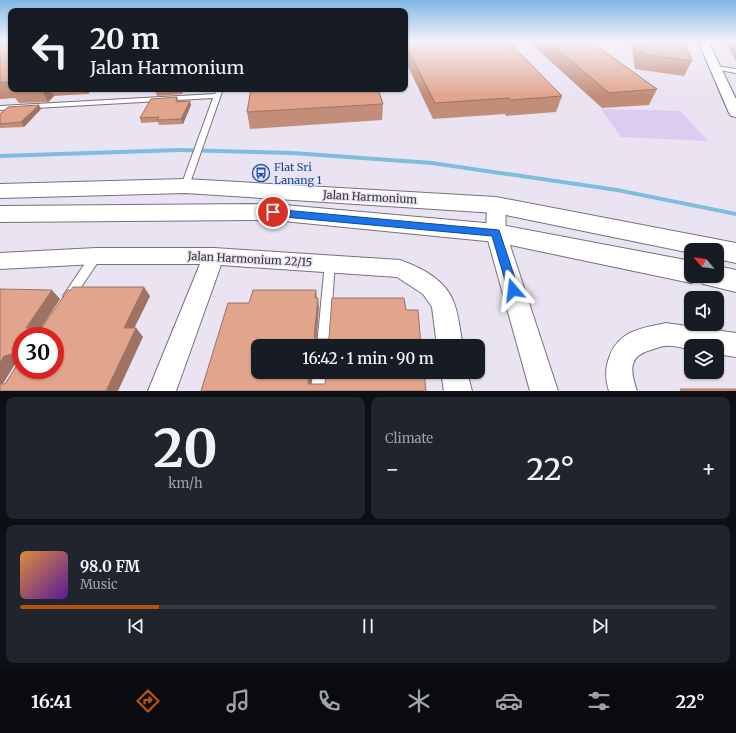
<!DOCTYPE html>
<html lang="en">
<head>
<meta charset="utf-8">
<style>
  body { margin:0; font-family:Merriweather,serif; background:#20242c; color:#f1f3f6; height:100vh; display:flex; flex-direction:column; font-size:15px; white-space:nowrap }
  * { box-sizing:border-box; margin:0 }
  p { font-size:13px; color:#9ea1a6 }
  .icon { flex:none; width:22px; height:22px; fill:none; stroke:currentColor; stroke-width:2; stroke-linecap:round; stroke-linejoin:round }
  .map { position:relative; height:391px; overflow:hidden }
  .sheet { display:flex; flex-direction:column; gap:6px; padding:6px; background:#0d0f14; flex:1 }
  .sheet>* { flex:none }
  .guide { position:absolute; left:8px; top:8px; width:400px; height:84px; border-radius:8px; box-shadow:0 1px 3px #0004; background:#171b24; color:#f1f3f6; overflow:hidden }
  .needle { width:26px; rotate:299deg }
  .buttons { position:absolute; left:684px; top:243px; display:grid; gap:8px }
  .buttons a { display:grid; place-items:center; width:40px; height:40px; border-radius:8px; background:#171b24; box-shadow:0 1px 3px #0004; font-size:20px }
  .speed { position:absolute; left:12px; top:327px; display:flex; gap:8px; font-size:20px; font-weight:700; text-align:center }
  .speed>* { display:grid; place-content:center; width:52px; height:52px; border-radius:50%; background:#171b24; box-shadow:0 1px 3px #0004; line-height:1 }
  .speed .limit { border:6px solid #d22; background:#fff; color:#111 }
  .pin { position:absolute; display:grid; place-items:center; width:34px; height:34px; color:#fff; margin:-17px; border:2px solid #fff; border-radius:50%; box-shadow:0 1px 4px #0007 }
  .me { position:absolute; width:44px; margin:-22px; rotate:343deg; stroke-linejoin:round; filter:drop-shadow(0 0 3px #0008) }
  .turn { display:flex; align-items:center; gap:14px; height:84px; padding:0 16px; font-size:18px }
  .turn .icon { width:52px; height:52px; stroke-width:2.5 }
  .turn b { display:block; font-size:28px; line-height:34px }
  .big { font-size:30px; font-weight:600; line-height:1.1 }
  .sheet .widget { flex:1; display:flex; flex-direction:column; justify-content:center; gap:6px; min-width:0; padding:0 14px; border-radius:8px; background:#20242c }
  .sheet .dial { align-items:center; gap:0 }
  .dial b { font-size:52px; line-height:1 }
  .song { display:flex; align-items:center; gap:12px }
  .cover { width:48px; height:48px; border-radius:6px; background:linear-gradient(135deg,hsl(30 70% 55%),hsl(270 70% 35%)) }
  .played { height:4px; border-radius:2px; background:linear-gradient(90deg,#b45309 20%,#363941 20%) }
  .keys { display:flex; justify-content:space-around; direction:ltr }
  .heat { display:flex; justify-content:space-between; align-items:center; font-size:22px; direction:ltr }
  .sheet .tiles { flex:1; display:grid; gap:6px; grid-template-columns:1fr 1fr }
  .widget:last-child { grid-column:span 2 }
  .trip { position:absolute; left:251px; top:339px; width:234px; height:40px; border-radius:8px; background:#171b24; box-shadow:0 1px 3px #0004; font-weight:600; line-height:40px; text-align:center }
  .tabs { display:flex; height:64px; justify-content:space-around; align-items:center; background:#090b0e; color:#9ea1a6 }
  .tabs .icon { width:28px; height:28px }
  .tabs .selected { color:#b45309 }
  .tabs b { font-size:18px; color:#f1f3f6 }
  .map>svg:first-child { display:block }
  .green { fill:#dbccf0 }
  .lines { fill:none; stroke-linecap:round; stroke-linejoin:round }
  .stream { fill:#80bcde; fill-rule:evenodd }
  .service-casing { stroke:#77717e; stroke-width:2 }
  .minor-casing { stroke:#77717e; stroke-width:2 }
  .secondary-casing { stroke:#77717e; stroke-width:2 }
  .service { fill:#fff; fill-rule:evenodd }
  .minor { fill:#fff; fill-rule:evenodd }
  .secondary { fill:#fff; fill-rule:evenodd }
  .wall { fill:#c28d79; fill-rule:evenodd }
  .shaded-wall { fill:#9e7363 }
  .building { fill:#e1a48d; stroke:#9e7363; fill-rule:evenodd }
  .route { fill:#1a73e8; stroke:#114b97 }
  .labels { text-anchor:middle; stroke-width:3; stroke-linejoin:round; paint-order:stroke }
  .transit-label { font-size:11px; fill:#164399; stroke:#e9e3f2; text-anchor:start }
  .street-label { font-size:11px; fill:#38353b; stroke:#e9e3f2 }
</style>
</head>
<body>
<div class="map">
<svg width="736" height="391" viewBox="0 0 736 391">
  <rect width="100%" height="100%" fill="#e9e3f2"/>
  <path class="green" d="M601 109 680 111 708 141 621 137Z"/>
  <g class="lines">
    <path class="stream" d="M180 148 292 151 432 161 617 188 736 212V216L617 192 432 165 292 155 180 152 0 158V154Z"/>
    <g class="service-casing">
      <path id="service" d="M716 66 736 69V73L714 69 713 68Z
        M217 89H223L189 186 185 189 181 186 213 98 0 110V106L215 94Z
        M96 252 100 253 101 256 100 259 73 299 69 301 65 299 63 296 65 293 92 253Z
        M330 259 334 260 335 263 329 346H317L325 263 326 260Z
        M313 372H327L325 391H311Z"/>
    </g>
    <g class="minor-casing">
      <path id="minor" d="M698 41H708L736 99V117L731 116 729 113Z
        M496 199 503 201 505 205 506 233 558 391H530L486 233 487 205 489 201Z
        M96 248H214L400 260C422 268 446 280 454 303 459 316 460 332 463 346H437L432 307 423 294 397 277 221 265 176 391H148L200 264H96L0 269V253Z
        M666 323 736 333V357L717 354V346H691V350C683 348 674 345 666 346 662 346 656 348 651 350 628 356 630 371 637 391H609C605 378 605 368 610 355 620 330 643 328 666 323Z
        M441 372H467L472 391H444Z"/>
    </g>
    <g class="secondary-casing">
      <path id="secondary" d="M185 179 496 197 736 243V263L717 259V250H691V253L496 213 185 193 0 198V184Z
        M273 204 496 224 691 261V276H717V266L736 270V292L703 284 701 279 691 283 496 242 273 220 0 222V206Z"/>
    </g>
    <use href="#service" class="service"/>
    <use href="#minor" class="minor"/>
    <use href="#secondary" class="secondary"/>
  </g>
  <path class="wall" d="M0 41H11V89H91L88 94 54 96 48 102 19 103 15 98 0 99Z
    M405 41 562 96 556 112 506 116 505 114 433 119 405 60Z
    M528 41H590L657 89 649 105 602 108Z
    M631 41H684L692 61 684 76 635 69Z
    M725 41H736V61Z
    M135 89H184L182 94 157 96 155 90 136 91Z
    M177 97 179 102 191 105 183 124 159 125 158 122 141 123 140 118Z
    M383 104 382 120 250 129 247 112Z
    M41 109 24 127 0 128V114Z
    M0 289 60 299 40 329H41L150 296 134 328H136L143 337 0 391ZM15 364H16L18 365 5 384H3Z"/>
  <path class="shaded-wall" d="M41 89H50L54 96 48 102Z
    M85 89H91L88 94Z
    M180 89H184L182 94Z
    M190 101 191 105 183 124 181 119Z
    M39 105 41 109 24 127 21 122Z
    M144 287 150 296 130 337 124 328Z
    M52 290 60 299 36 336 26 328Z
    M316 290 317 299 315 298Z
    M318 298 319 307 316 346 314 337Z
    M136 328 143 337 118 391H106Z
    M12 354 19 362 12 360 16 364H15L0 388V363L4 356Z
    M309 372H312L310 391 308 384Z"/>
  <path class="building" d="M0 41H11V82H0Z
    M405 41H508L562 96 511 100 509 98 435 103 405 44Z
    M548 41H590L657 89 609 93Z
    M639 41H684L692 61 642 54Z
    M733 41H736V46Z
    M251 89H378L383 104 247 112Z
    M177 97 176 102 190 101 181 119 157 120 159 117 140 118 151 99Z
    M39 105 21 122 0 124V114L8 107Z
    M73 287H144L124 328H136L106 391H0V384H5L19 362 12 360V354L4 356 0 363V289L52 290 26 328 41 329 68 290H71ZM21 336H55V370H21Z
    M253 290H316L315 298H318L314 337 316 339H328L329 338 332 298H404L406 310H418L421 346H258V372H309L308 384H325L326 372H424L426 391H201L228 303H249Z
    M680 389H736V391H681Z"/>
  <linearGradient id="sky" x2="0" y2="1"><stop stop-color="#7eb7e4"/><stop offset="0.43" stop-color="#f5f2f9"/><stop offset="1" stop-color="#f5f2f9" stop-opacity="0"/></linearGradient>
  <rect width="736" height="96" fill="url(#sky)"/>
  <path class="route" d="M273 209 499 230 519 290 517 294 513 295 509 294 492 236 273 216 268 212Z"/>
  <defs>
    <g id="bus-ring" transform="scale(0.9)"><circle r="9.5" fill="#e9e3f2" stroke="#1a4fb4" stroke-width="1.5"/><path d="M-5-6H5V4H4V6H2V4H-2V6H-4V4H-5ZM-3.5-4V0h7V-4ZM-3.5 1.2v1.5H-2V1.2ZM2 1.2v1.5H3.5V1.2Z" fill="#1a4fb4"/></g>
  </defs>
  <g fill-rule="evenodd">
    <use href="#bus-ring" x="261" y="173"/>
  </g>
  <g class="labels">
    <g class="transit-label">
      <text x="274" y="171">Flat Sri<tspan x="274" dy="13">Lanang 1</tspan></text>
    </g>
    <g class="street-label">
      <text transform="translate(370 197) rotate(3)" y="4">Jalan Harmonium</text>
      <text transform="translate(250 259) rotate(3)" y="4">Jalan Harmonium 22/15</text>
    </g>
  </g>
</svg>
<div class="buttons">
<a><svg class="needle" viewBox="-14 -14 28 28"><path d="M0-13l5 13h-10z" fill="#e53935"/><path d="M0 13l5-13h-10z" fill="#9ea1a6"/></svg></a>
<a><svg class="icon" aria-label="sound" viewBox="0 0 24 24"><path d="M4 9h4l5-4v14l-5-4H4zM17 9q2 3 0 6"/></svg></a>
<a><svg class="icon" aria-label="layers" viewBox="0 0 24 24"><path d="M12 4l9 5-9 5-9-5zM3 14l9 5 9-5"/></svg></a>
</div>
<div class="speed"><div class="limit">30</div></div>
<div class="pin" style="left:273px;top:212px;background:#d93025"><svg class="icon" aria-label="arrive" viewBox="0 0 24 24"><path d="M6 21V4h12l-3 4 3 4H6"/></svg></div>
<svg class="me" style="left:513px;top:290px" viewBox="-20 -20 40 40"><path d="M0-17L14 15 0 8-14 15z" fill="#1a73e8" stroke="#fff" stroke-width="4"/></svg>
<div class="trip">16:42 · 1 min · 90 m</div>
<div class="guide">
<div class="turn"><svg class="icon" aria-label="left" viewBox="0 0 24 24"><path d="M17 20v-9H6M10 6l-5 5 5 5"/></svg><div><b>20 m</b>Jalan Harmonium</div></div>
</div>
</div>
<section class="sheet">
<div class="tiles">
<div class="widget dial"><b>20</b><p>km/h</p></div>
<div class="widget"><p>Climate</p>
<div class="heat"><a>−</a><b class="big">22°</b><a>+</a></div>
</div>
<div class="widget">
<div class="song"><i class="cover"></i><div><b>98.0 FM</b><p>Music</p></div></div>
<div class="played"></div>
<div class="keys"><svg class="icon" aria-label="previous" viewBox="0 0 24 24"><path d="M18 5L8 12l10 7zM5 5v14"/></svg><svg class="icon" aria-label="pause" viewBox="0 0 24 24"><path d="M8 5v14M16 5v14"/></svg><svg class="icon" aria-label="next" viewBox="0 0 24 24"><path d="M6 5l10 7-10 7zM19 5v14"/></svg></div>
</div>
</div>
</section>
<nav class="tabs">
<b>16:41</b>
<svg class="icon selected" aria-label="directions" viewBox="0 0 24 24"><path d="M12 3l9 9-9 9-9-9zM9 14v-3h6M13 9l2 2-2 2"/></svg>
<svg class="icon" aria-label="music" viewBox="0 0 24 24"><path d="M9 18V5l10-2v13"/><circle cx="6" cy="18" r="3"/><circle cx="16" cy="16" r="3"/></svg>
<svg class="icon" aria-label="phone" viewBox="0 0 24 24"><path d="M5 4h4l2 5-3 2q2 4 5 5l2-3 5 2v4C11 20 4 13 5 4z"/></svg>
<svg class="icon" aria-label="climate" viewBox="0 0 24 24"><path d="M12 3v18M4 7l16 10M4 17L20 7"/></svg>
<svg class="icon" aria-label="car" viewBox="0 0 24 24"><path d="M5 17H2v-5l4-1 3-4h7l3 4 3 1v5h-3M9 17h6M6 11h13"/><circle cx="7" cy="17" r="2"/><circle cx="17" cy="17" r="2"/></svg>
<svg class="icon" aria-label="filters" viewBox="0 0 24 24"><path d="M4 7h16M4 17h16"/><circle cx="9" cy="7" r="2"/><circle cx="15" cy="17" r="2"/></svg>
<b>22°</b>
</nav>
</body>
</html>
